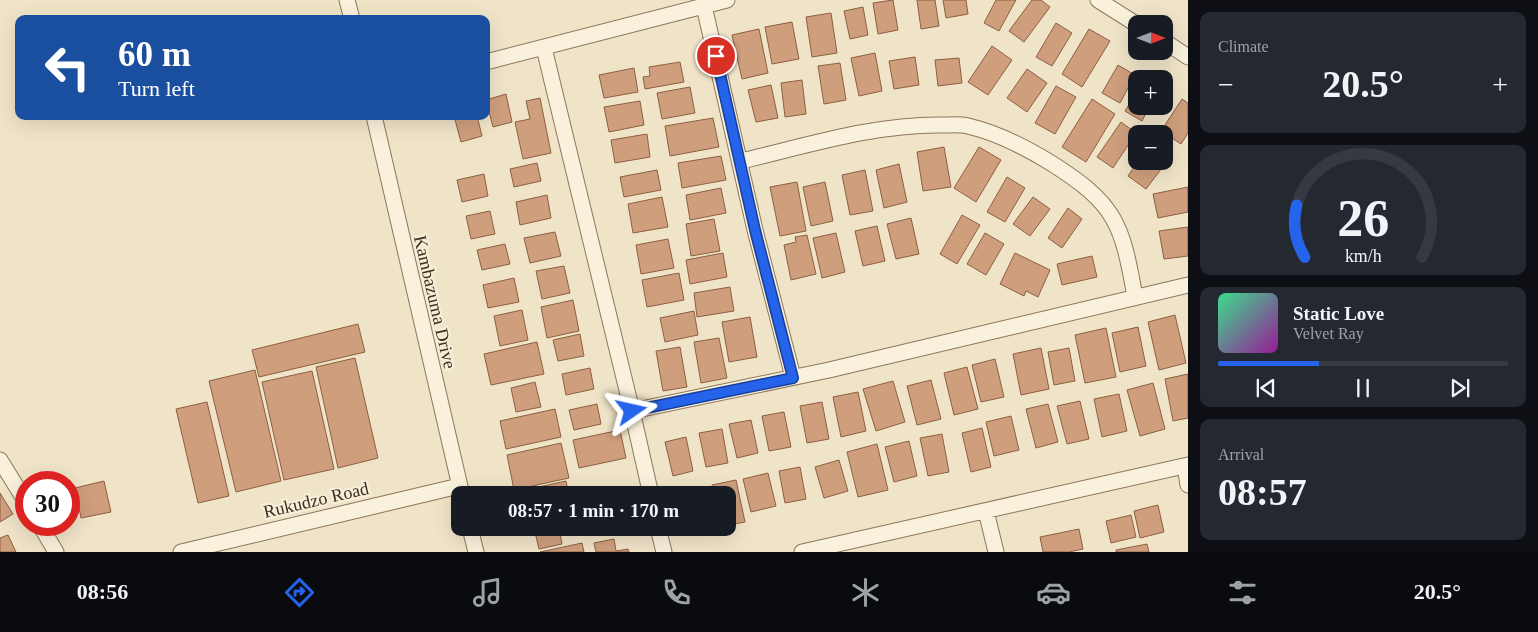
<!DOCTYPE html>
<html lang="en">
<head>
<meta charset="utf-8">
<style>
  body { margin:0; font-family:"Times New Roman",serif; background:#242831; color:#f1f3f6; height:100vh; display:flex; flex-direction:column; font-size:19px; white-space:nowrap }
  * { box-sizing:border-box; margin:0 }
  p { font-size:16px; color:#9ea1a6 }
  .icon { flex:none; width:28px; height:28px; fill:none; stroke:currentColor; stroke-width:2; stroke-linecap:round; stroke-linejoin:round }
  .map { position:relative; flex:1; overflow:hidden }
  .details { display:flex; flex-direction:column; gap:12px; padding:12px; background:#0d0f14; width:350px }
  .details>* { flex:none }
  .hud { position:absolute; left:15px; top:15px; width:475px; height:105px; border-radius:10px; box-shadow:0 5px 20px #0002; background:#1a4fa0; color:#fff; overflow:hidden }
  .needle { width:32px; rotate:90deg }
  .buttons { position:absolute; left:1128px; top:15px; display:grid; gap:10px }
  .buttons a { display:grid; place-items:center; width:45px; height:45px; border-radius:10px; background:#171b24; box-shadow:0 5px 20px #0002; font-size:25px }
  .speed { position:absolute; left:15px; top:471px; display:flex; gap:10px; font-size:25px; font-weight:700; text-align:center }
  .speed>* { display:grid; place-content:center; width:65px; height:65px; border-radius:50%; background:#171b24; box-shadow:0 5px 20px #0002; line-height:1 }
  .speed .limit { border:8px solid #d22; background:#fff; color:#111 }
  .pin { position:absolute; display:grid; place-items:center; width:42px; height:42px; color:#fff; margin:-21px; border:2px solid #fff; border-radius:50%; box-shadow:0 1px 5px #0007 }
  .me { position:absolute; width:55px; margin:-28px; rotate:79deg; stroke-linejoin:round; filter:drop-shadow(0 0 4px #0008) }
  .turn { display:flex; align-items:center; gap:18px; height:105px; padding:0 20px; font-size:22px }
  .turn .icon { width:65px; height:65px; stroke-width:2.5 }
  .turn b { display:block; font-size:35px; line-height:42px }
  .big { font-size:38px; font-weight:800; line-height:1.1 }
  .details .widget { flex:1; display:flex; flex-direction:column; justify-content:center; gap:8px; min-width:0; padding:0 18px; border-radius:10px; background:#242831 }
  .details .dial { align-items:center; gap:0 }
  .dial svg { height:130px; overflow:visible; fill:none; stroke:#363941; stroke-width:7; stroke-linecap:round; text-anchor:middle }
  .dial text { fill:#f1f3f6; stroke:none }
  .song { display:flex; align-items:center; gap:15px }
  .cover { width:60px; height:60px; border-radius:8px; background:linear-gradient(135deg,hsl(150 70% 55%),hsl(300 70% 35%)) }
  .played { height:5px; border-radius:2px; background:linear-gradient(90deg,#2563eb 35%,#363941 35%) }
  .keys { display:flex; justify-content:space-around; direction:ltr }
  .heat { display:flex; justify-content:space-between; align-items:center; font-size:28px; direction:ltr }
  .trip { position:absolute; left:451px; top:486px; width:285px; height:50px; border-radius:10px; background:#171b24; box-shadow:0 5px 20px #0002; font-weight:800; line-height:50px; text-align:center }
  .tab-bar { display:flex; height:80px; justify-content:space-around; align-items:center; background:#090b0e; color:#9ea1a6 }
  .tab-bar .icon { width:35px; height:35px }
  .tab-bar .on { color:#2563eb }
  .tab-bar b { font-size:22px; color:#f1f3f6 }
  main { display:flex; flex:1; min-height:0 }
  .map>svg:first-child { display:block }
  .building { fill:#cf9f7d; stroke:#8d5f41 }
  .lines { fill:none; stroke-linecap:round; stroke-linejoin:round }
  .minor-casing { stroke:#8d765c; stroke-width:17 }
  .minor { stroke:#faf1dc; stroke-width:15 }
  .route-casing { stroke:#184099; stroke-width:12 }
  .route { stroke:#2563eb; stroke-width:9 }
  .labels { text-anchor:middle; stroke-width:4.5; stroke-linejoin:round; paint-order:stroke }
  .street-label { font-size:18px; fill:#3d2e20; stroke:#f7eed8 }
</style>
</head>
<body>
<main>
<div class="map">
<svg width="1188" height="552" viewBox="0 0 1188 552">
  <rect width="100%" height="100%" fill="#f0e4c8"/>
  <path class="building" d="M893 0 898 30 878 34 873 3Z
    M917 0H935L939 26 921 29Z
    M943 0H966L968 14 946 18Z
    M996 0H1016L999 31 984 23Z
    M1032 0H1041L1050 7 1024 42 1009 31Z
    M863 7 868 35 850 39 844 11Z
    M831 13 837 53 812 57 806 17Z
    M792 22 799 59 772 64 765 27Z
    M1056 23 1072 33 1052 66 1036 57Z
    M759 29 768 73 742 79 732 35Z
    M1089 29 1110 41 1082 87 1062 74Z
    M992 46 1012 60 988 95 968 82Z
    M875 53 882 91 859 96 851 58Z
    M915 57 919 85 894 89 889 61Z
    M959 58 962 83 938 86 935 60Z
    M680 62 684 82 645 89 643 77 650 76 649 67Z
    M840 63 846 100 824 104 818 66Z
    M1118 65 1135 75 1120 103 1102 93Z
    M634 68 638 92 604 98 599 75Z
    M1027 69 1047 83 1027 112 1007 98Z
    M802 80 806 114 785 117 781 83Z
    M771 85 778 118 756 122 748 90Z
    M1056 86 1076 97 1055 134 1035 123Z
    M690 87 695 113 662 119 657 93Z
    M1136 93V106H1150L1142 121 1125 111Z
    M506 94 512 122 493 127 486 100Z
    M540 98 551 153 523 159 515 122 530 119 526 101Z
    M1092 99 1115 114 1086 162 1062 147Z
    M1182 99 1188 103V133L1181 144 1161 131Z
    M640 101 644 125 609 132 604 107Z
    M454 116H477L482 136 461 142Z
    M713 118 719 147 670 156 665 126Z
    M1121 122 1136 133 1113 168 1097 157Z
    M647 134 650 157 615 163 611 140Z
    M944 147 951 187 923 191 917 152Z
    M979 147 1001 160 976 202 954 188Z
    M721 156 726 180 682 188 678 163Z
    M1164 157 1168 160 1146 189 1128 176 1138 161H1164Z
    M537 163 541 181 514 187 510 169Z
    M899 164 907 202 884 208 876 170Z
    M657 170 661 190 624 197 620 177Z
    M865 170 873 211 850 215 842 175Z
    M484 174 488 196 462 202 457 180Z
    M1007 177 1025 188 1005 222 987 212Z
    M797 182 806 231 780 236 770 187Z
    M825 182 833 221 811 226 803 187Z
    M1188 187V212L1158 218 1153 194Z
    M721 188 726 213 690 220 686 195Z
    M547 195 551 218 520 225 516 202Z
    M662 197 668 227 633 233 628 204Z
    M1033 197 1050 209 1030 236 1013 224Z
    M1068 208 1082 219 1062 248 1048 238Z
    M490 211 495 234 471 239 466 216Z
    M962 215 980 225 957 264 940 254Z
    M911 218 919 254 896 259 887 224Z
    M714 219 720 251 691 256 686 224Z
    M877 226 885 261 863 266 855 231Z
    M1188 227V256L1164 259 1159 231Z
    M555 232 561 256 530 263 524 238Z
    M836 233 845 272 822 278 813 238Z
    M985 233 1004 244 986 275 967 264Z
    M807 235 816 274 791 280 784 245 796 242 795 237Z
    M668 239 674 268 641 274 636 245Z
    M505 244 510 264 482 270 477 250Z
    M723 253 727 277 690 284 686 260Z
    M1015 253 1050 270 1038 297 1026 291 1024 296 1000 284Z
    M1092 256 1097 277 1062 285 1057 264Z
    M564 266 570 293 542 299 536 271Z
    M679 273 684 300 647 307 642 280Z
    M514 278 519 302 488 308 483 285Z
    M730 287 734 311 697 317 694 293Z
    M573 300 579 331 547 338 541 307Z
    M522 310 528 340 500 346 494 316Z
    M694 311 698 335 665 342 660 318Z
    M1175 315 1186 363 1159 370 1148 322Z
    M750 317 757 357 729 362 722 322Z
    M358 324 365 352 259 377 252 350Z
    M1138 327 1146 366 1120 372 1112 333Z
    M1106 328 1116 377 1085 383 1075 335Z
    M580 334 584 356 558 361 553 340Z
    M719 338 727 378 701 383 694 342Z
    M537 342 544 374 491 385 484 354Z
    M680 347 687 387 663 391 656 351Z
    M1041 348 1049 389 1021 395 1013 354Z
    M1069 348 1075 381 1054 385 1048 352Z
    M355 358 378 458 338 468 316 367Z
    M995 359 1004 397 981 402 972 365Z
    M967 367 978 409 954 415 944 373Z
    M590 368 594 389 566 395 562 374Z
    M255 370 281 481 236 492 209 381Z
    M312 371 334 469 284 480 262 382Z
    M1188 374V418L1173 421 1165 379Z
    M931 380 941 419 917 425 907 386Z
    M893 381 905 422 876 431 863 389Z
    M535 382 541 407 516 412 511 388Z
    M1153 383 1165 429 1140 436 1127 390Z
    M858 392 866 431 841 437 833 397Z
    M1119 394 1127 431 1102 437 1094 399Z
    M1080 401 1089 439 1067 444 1057 406Z
    M207 402 229 496 198 503 176 409Z
    M822 402 829 439 807 443 800 406Z
    M597 404 601 424 574 430 569 410Z
    M1048 404 1058 442 1036 448 1026 409Z
    M555 409 561 437 506 449 500 421Z
    M784 412 791 447 769 451 762 416Z
    M1011 416 1019 450 994 456 986 422Z
    M751 420 758 453 737 458 729 424Z
    M982 428 991 467 971 472 962 433Z
    M722 429 728 463 706 467 699 433Z
    M620 430 626 458 579 468 573 440Z
    M942 434 949 472 928 476 920 438Z
    M686 437 693 471 673 476 665 442Z
    M909 441 917 476 894 482 885 447Z
    M561 443 569 478 514 490 507 455Z
    M877 444 888 490 858 497 847 452Z
    M839 460 848 491 824 498 815 467Z
    M800 467 806 499 785 503 779 471Z
    M768 473 776 506 751 512 743 479Z
    M736 480 745 522 728 525V495H714L712 485Z
    M104 481 111 512 81 518 75 488Z
    M566 481 569 495H536L534 488Z
    M0 493 13 514 0 522Z
    M1158 505 1164 532 1140 538 1134 511Z
    M1131 515 1136 537 1111 543 1106 521Z
    M534 528H559L562 544 539 549Z
    M693 528H714L715 530 695 535Z
    M1079 529 1083 549 1069 552H1043L1040 537Z
    M8 535 16 552H0V538Z
    M614 539 616 551 628 549 629 552H596L594 543Z
    M582 543 584 552H540Z
    M1147 544 1149 552H1116V550Z"/>
  <g class="lines">
    <g class="minor-casing">
      <path id="minor" d="M347 0 352 19
        M1098 0 1136 24
        M704 6 755 230 793 377
        M1164 41 1188 57
        M544 48 632 411
        M486 62 727 0
        M374 116 462 495
        M741 161C806 146 874 124 942 125 950 125 960 124 968 126 998 133 1025 147 1051 163 1116 204 1122 223 1135 297
        M0 460 26 502
        M1185 466 1188 485
        M651 495 632 411 829 370 1188 285
        M986 511 996 552
        M40 525 56 552
        M470 528 476 552
        M658 528 664 552
        M181 552 459 486
        M802 552 1188 465"/>
    </g>
    <use href="#minor" class="minor"/>
  </g>
  <g class="lines">
    <g class="route-casing">
      <path id="route" d="M632 411 793 378 755 230 716 56"/>
    </g>
    <use href="#route" class="route"/>
  </g>
  <g class="labels">
    <g class="street-label">
      <text transform="translate(435 302) rotate(77)" y="6">Kambazuma Drive</text>
      <text transform="translate(316 500) rotate(-13)" y="6">Rukudzo Road</text>
    </g>
  </g>
</svg>
<div class="buttons">
<a><svg class="needle" viewBox="-14 -14 28 28"><path d="M0-13l5 13h-10z" fill="#e53935"/><path d="M0 13l5-13h-10z" fill="#9ea1a6"/></svg></a>
<a>+</a>
<a>−</a>
</div>
<div class="speed"><div class="limit">30</div></div>
<div class="pin" style="left:716px;top:56px;background:#d93025"><svg class="icon" aria-label="arrive" viewBox="0 0 24 24"><path d="M6 21V4h12l-3 4 3 4H6"/></svg></div>
<svg class="me" style="left:632px;top:411px" viewBox="-20 -20 40 40"><path d="M0-17L14 15 0 8-14 15z" fill="#2563eb" stroke="#fff" stroke-width="4"/></svg>
<div class="trip">08:57 · 1 min · 170 m</div>
<div class="hud">
<div class="turn"><svg class="icon" aria-label="left" viewBox="0 0 24 24"><path d="M17 20v-9H6M10 6l-5 5 5 5"/></svg><div><b>60 m</b>Turn left</div></div>
</div>
</div>
<section class="details">
<div class="widget"><p>Climate</p>
<div class="heat"><a>−</a><b class="big">20.5°</b><a>+</a></div>
</div>
<div class="widget dial"><svg viewBox="0 0 100 80">
<path d="M14 69A42 42 0 1 1 86 69"/>
<path d="M14 69A42 42 0 0 1 9 37" stroke="#2563eb"/>
<text x="50" y="56" font-size="32" font-weight="700">26</text>
<text x="50" y="72" font-size="11">km/h</text>
</svg></div>
<div class="widget">
<div class="song"><i class="cover"></i><div><b>Static Love</b><p>Velvet Ray</p></div></div>
<div class="played"></div>
<div class="keys"><svg class="icon" aria-label="previous" viewBox="0 0 24 24"><path d="M18 5L8 12l10 7zM5 5v14"/></svg><svg class="icon" aria-label="pause" viewBox="0 0 24 24"><path d="M8 5v14M16 5v14"/></svg><svg class="icon" aria-label="next" viewBox="0 0 24 24"><path d="M6 5l10 7-10 7zM19 5v14"/></svg></div>
</div>
<div class="widget"><p>Arrival</p><b class="big">08:57</b></div>
</section>
</main>
<nav class="tab-bar">
<b>08:56</b>
<svg class="icon on" aria-label="directions" viewBox="0 0 24 24"><path d="M12 3l9 9-9 9-9-9zM9 14v-3h6M13 9l2 2-2 2"/></svg>
<svg class="icon" aria-label="music" viewBox="0 0 24 24"><path d="M9 18V5l10-2v13"/><circle cx="6" cy="18" r="3"/><circle cx="16" cy="16" r="3"/></svg>
<svg class="icon" aria-label="phone" viewBox="0 0 24 24"><path d="M5 4h4l2 5-3 2q2 4 5 5l2-3 5 2v4C11 20 4 13 5 4z"/></svg>
<svg class="icon" aria-label="climate" viewBox="0 0 24 24"><path d="M12 3v18M4 7l16 10M4 17L20 7"/></svg>
<svg class="icon" aria-label="car" viewBox="0 0 24 24"><path d="M5 17H2v-5l4-1 3-4h7l3 4 3 1v5h-3M9 17h6M6 11h13"/><circle cx="7" cy="17" r="2"/><circle cx="17" cy="17" r="2"/></svg>
<svg class="icon" aria-label="filters" viewBox="0 0 24 24"><path d="M4 7h16M4 17h16"/><circle cx="9" cy="7" r="2"/><circle cx="15" cy="17" r="2"/></svg>
<b>20.5°</b>
</nav>
</body>
</html>
